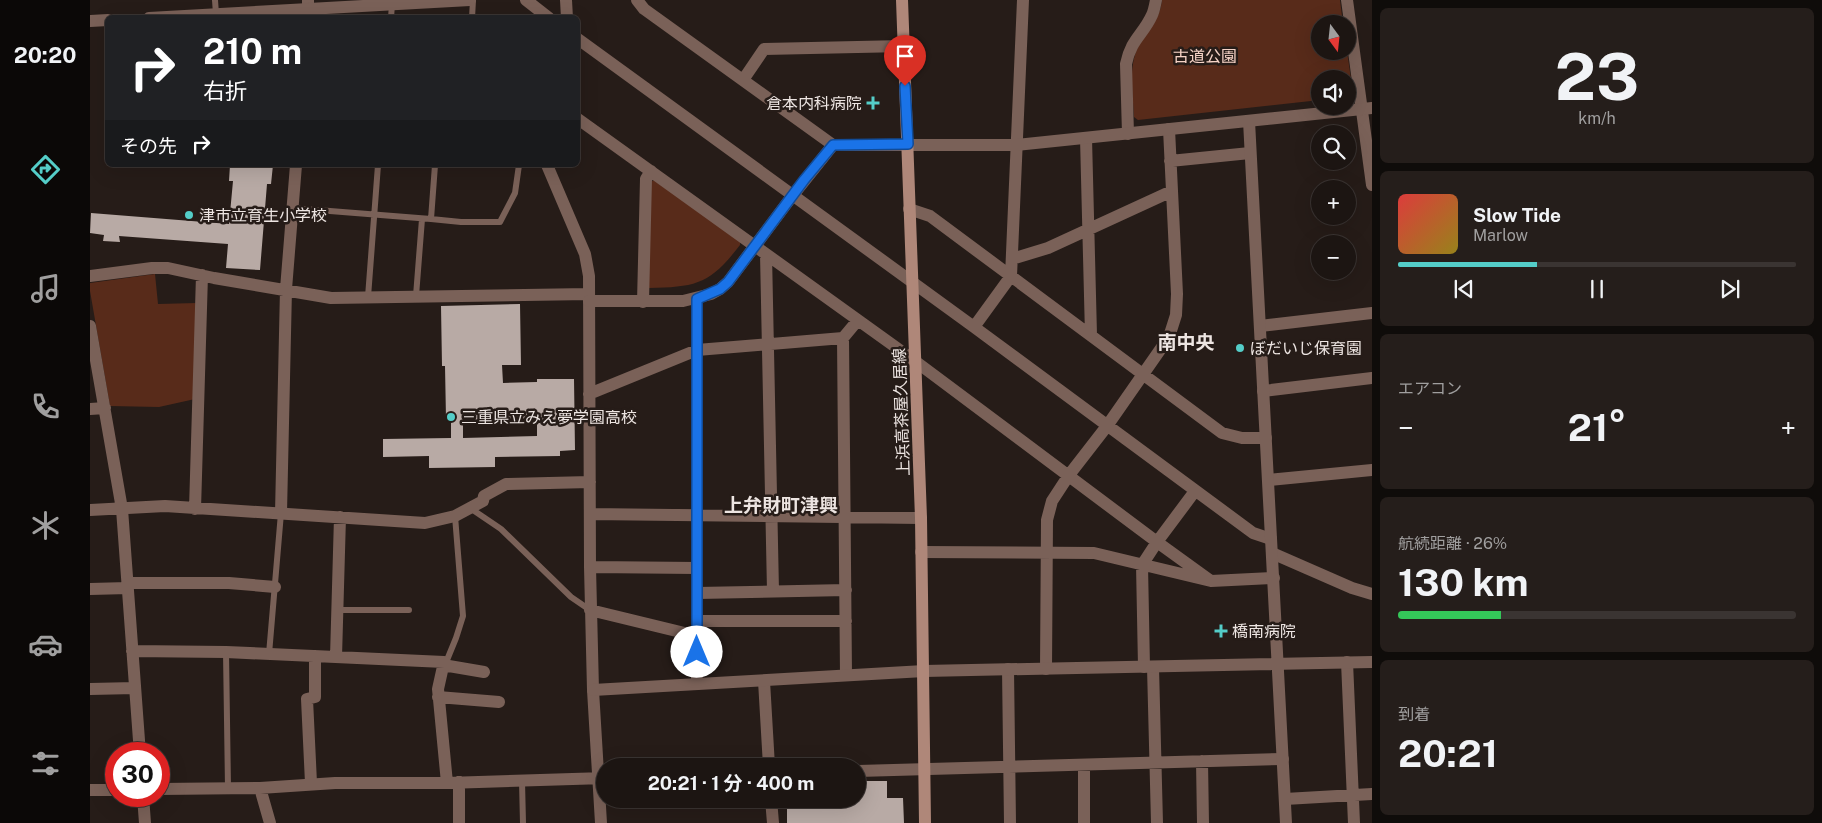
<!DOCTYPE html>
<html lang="ja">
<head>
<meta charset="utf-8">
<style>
  body { margin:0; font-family:"Public Sans","Noto Sans JP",sans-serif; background:#251e1b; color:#f1f3f6; height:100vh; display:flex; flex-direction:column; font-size:19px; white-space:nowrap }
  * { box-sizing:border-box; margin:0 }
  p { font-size:16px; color:#a09f9f }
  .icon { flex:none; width:28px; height:28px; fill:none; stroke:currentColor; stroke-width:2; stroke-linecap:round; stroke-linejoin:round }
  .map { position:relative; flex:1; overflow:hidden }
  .sheet { display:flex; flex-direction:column; gap:8px; padding:8px; background:#0f0c0a; width:450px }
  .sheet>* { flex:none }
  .guide { position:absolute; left:15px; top:15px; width:475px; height:152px; border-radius:8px; box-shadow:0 5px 20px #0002,0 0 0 1px #3a3432; background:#202124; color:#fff; overflow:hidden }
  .needle { width:32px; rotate:165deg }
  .buttons { position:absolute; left:1221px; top:15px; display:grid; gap:10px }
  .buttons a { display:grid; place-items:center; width:45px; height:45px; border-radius:50%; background:#1c1512; box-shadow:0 5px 20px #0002,0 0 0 1px #3a3432; font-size:25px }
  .speed { position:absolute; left:15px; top:742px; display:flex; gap:10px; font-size:25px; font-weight:700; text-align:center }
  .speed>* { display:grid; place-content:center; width:65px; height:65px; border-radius:50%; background:#1c1512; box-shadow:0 5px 20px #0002,0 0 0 1px #3a3432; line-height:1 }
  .speed .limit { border:8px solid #d22; background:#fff; color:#111 }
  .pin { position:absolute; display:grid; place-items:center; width:42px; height:42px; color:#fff; margin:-51px -21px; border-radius:50% 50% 50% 0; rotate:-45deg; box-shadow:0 0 5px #0007 }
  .pin .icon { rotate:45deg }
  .me { position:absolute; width:55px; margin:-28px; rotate:0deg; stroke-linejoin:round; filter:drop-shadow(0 0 4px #0008) }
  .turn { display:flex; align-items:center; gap:18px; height:105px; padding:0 15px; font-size:22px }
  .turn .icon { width:65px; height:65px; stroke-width:2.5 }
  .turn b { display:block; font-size:35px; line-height:42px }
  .then { display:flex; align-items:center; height:48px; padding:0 15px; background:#0003; gap:10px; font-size:19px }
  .big { font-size:38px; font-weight:700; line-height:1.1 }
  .sheet .tile { flex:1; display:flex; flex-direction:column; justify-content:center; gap:8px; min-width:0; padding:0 18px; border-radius:8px; background:#251e1b }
  .sheet .dial { align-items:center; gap:0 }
  .dial b { font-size:65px; line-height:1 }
  .song { display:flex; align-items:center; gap:15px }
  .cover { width:60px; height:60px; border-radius:8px; background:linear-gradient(135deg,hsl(0 70% 55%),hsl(50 70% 35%)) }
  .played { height:5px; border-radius:2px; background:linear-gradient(90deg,#54cdc8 35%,#3a3432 35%) }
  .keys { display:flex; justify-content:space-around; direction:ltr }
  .heat { display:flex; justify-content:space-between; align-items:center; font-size:28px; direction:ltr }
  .charge { height:8px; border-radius:4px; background:linear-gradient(90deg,#34c759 26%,#3a3432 0) }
  .trip { position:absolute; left:506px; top:758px; width:270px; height:50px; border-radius:25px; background:#1c1512; box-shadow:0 5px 20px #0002,0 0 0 1px #3a3432; font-weight:700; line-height:50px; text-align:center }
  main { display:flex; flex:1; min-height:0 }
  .menu { display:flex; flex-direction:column; width:90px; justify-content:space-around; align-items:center; background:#0b0807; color:#a09f9f }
  .menu .icon { width:35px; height:35px }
  .menu .selected { color:#54cdc8 }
  .menu b { font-size:22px; color:#f1f3f6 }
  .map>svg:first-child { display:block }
  .green { fill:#582b1a }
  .building { fill:#b8aaa5; fill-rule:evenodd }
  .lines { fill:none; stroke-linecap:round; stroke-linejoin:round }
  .service { stroke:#7a6158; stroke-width:6 }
  .minor { stroke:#7a6158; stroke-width:12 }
  .tertiary { stroke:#7a6158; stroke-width:12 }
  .secondary { stroke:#af8779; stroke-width:12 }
  .route-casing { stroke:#114b97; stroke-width:12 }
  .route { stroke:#1a73e8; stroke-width:9 }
  .poi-dot { fill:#54cdc8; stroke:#261c18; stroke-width:2 }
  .labels { text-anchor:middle; stroke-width:5; stroke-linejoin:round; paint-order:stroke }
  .park-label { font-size:16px; fill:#f6d3c6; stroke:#261c18 }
  .poi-label { font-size:16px; fill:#ede5e2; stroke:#261c18; text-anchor:start }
  .street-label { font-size:16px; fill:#ede5e2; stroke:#261c18 }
  .quarter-label { font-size:19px; font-weight:bold; fill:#ede5e2; stroke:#261c18 }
</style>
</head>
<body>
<main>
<nav class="menu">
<b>20:20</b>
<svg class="icon selected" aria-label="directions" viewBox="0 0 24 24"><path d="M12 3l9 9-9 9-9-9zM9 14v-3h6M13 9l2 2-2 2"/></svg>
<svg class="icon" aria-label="music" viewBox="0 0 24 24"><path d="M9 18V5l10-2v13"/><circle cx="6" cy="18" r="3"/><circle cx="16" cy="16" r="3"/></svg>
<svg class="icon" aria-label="phone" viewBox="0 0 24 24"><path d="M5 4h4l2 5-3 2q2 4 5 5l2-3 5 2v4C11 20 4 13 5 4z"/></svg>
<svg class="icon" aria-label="climate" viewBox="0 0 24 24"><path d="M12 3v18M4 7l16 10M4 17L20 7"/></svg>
<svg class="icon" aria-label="car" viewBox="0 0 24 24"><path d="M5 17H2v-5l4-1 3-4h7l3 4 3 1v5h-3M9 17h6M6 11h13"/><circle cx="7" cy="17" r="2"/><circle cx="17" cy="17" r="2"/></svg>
<svg class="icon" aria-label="filters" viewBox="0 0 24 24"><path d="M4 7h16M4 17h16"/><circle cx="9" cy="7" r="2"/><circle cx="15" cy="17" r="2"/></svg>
</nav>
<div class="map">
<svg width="1282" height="823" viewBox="0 0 1282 823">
  <rect width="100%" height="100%" fill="#261c18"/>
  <path class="green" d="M1072 0H1250L1253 24H1230V51H1257L1263 93 1258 97V79H1230V100L1048 120 1044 117C1043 95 1038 68 1048 47 1057 28 1069 24 1072 0Z
    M564 180 650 241V245C620 284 607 287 559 288V183Z
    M65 274 68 304 107 303 105 399 69 407 20 406 0 291V283Z"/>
  <path class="building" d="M140 165H183L181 184H177L170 270 136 268 138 244 29 236 30 242 13 241 14 235 0 233 1 213 139 224 143 181H139Z
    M430 304 431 365H412L413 383 447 382V379H484L485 450 470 451V456L405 457V467L339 468V456L293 457V439L361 438V419H356L355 366H352L351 306ZM447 418V436L373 438V420Z
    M768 781H797V798H813L814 823H697V799H768Z"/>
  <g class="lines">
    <path class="service" d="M125 0 126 14
      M301 18 302 4
      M382 18 383 0
      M202 208 341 219 345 165
      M341 219 371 222H410L425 193 429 165
      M326 296 332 219
      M278 297 288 165
      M380 508 411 529 481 597 500 610
      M247 607 252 610H319
      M136 652 138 788
      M179 654 191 513
      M354 662 357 660 366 638 373 616 365 516
      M432 781 433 823"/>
    <path class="minor" d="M218 0V18
      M436 0 459 18
      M476 0 477 18
      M547 0 554 9 743 145
      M1257 0 1282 185
      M488 39 884 327 1163 533 1181 539
      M653 80 674 49 814 46
      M488 119 825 361 1067 542 1121 581
      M1038 134 1036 64C1041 39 1053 35 1062 15 1064 11 1065 5 1066 0
      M996 138 1001 335
      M1080 161 1160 153
      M457 165 495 254 499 276 500 567 503 690 511 823
      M819 209 840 216 1132 433 1152 438H1176
      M676 254 683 591
      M922 259 958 248 1082 191
      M0 276 62 268H78L124 278 241 298 499 294
      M607 299V684
      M553 302 556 179 561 171
      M0 326 32 509 50 754
      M1170 326 1282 313
      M884 327 921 276 933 0
      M1173 391 1282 378
      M499 394 607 350 753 338
      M0 409 15 408
      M1179 480 1282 470
      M105 509 112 275
      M0 510 75 506 335 523 365 516 393 501 394 496 416 484 500 482
      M191 513 196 289 206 165
      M500 514 831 518
      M831 552 1004 553 1121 581 1184 578
      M1182 553 1262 588 1282 594
      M500 567 607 568
      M37 583H139L185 587
      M0 589 38 588
      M607 593 756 590
      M500 610 607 636
      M607 621H756
      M42 651 136 652 354 662 348 689 357 783
      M246 657 250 517
      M1257 662 1264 823
      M353 665 394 672
      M1054 667 1052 565 1067 542 1105 491
      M1063 667 1067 823
      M918 669 920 823
      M956 669 957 520 962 501 979 475 1017 426 1079 337 1086 315 1087 294 1079 129
      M756 675 753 338 768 320
      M674 681 679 766
      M0 689 45 688
      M348 697 409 702
      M1112 761 1113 823
      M768 771 1193 759
      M221 783 217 699 225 697V656
      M170 788 180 823
      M69 789 170 788 245 783H357L515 778
      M0 790H26
      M53 796 55 823
      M681 799 683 823
      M1195 799 1282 794
      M369 823V782
      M994 823V765"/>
    <path class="tertiary" d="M59 18 380 0
      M0 21 18 20
      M1159 121 1196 823
      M499 301H593L621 294 630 289 638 282 703 195 743 145H926L1282 108
      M503 690 834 671 1282 662"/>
    <path class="secondary" d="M812 0 831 518 835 823"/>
  </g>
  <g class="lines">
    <g class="route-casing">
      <path id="route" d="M607 652V299L630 289 638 282 714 180 743 145 818 144 815 86"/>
    </g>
    <use href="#route" class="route"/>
  </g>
  <g class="poi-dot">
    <path d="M780.5 95.5h5v5h5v5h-5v5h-5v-5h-5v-5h5z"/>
    <circle cx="99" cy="215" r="5"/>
    <circle cx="1150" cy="348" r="5"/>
    <circle cx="361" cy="417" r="5"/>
    <path d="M1128.5 623.5h5v5h5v5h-5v5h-5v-5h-5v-5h5z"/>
  </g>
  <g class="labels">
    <g class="park-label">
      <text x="1115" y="62">古道公園</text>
    </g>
    <g class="poi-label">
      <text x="772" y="109" text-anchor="end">倉本内科病院</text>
      <text x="109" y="221">津市立育生小学校</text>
      <text x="1160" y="354">ぼだいじ保育園</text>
      <text x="371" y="423">三重県立みえ夢学園高校</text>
      <text x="1142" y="637">橋南病院</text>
    </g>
    <g class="street-label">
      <text transform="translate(811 412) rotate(-92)" y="6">上浜高茶屋久居線</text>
    </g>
    <g class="quarter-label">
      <text x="1096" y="349">南中央</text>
      <text x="691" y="512">上弁財町津興</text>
    </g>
  </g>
</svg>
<div class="buttons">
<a><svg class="needle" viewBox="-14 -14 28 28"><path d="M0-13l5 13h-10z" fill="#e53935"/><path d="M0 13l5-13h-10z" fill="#a09f9f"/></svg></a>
<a><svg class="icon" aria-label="sound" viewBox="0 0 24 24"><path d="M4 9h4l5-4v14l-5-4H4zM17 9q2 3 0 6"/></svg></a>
<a><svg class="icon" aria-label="search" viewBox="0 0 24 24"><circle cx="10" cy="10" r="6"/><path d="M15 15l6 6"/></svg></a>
<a>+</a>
<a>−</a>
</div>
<div class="speed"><div class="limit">30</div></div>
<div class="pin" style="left:815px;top:86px;background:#d93025"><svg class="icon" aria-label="arrive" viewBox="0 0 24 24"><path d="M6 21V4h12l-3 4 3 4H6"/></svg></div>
<svg class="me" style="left:607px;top:652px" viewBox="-20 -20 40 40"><circle r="19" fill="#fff"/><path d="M0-13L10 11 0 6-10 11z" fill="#1a73e8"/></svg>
<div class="trip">20:21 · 1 分 · 400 m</div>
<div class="guide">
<div class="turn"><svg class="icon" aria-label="right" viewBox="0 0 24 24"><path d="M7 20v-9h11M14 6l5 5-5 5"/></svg><div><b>210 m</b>右折</div></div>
<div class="then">その先<svg class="icon" aria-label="right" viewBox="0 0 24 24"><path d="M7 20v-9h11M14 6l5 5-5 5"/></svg></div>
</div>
</div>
<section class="sheet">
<div class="tile dial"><b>23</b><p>km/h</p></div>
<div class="tile">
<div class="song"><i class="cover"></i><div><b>Slow Tide</b><p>Marlow</p></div></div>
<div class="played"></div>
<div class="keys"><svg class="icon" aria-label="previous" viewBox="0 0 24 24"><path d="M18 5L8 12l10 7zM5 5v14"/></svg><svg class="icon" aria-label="pause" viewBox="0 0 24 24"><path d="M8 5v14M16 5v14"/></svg><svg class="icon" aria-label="next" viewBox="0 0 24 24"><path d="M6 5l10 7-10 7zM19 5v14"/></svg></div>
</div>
<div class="tile"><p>エアコン</p>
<div class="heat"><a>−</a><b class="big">21°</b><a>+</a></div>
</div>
<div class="tile"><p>航続距離 · 26%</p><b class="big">130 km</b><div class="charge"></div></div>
<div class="tile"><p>到着</p><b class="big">20:21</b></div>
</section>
</main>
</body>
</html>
